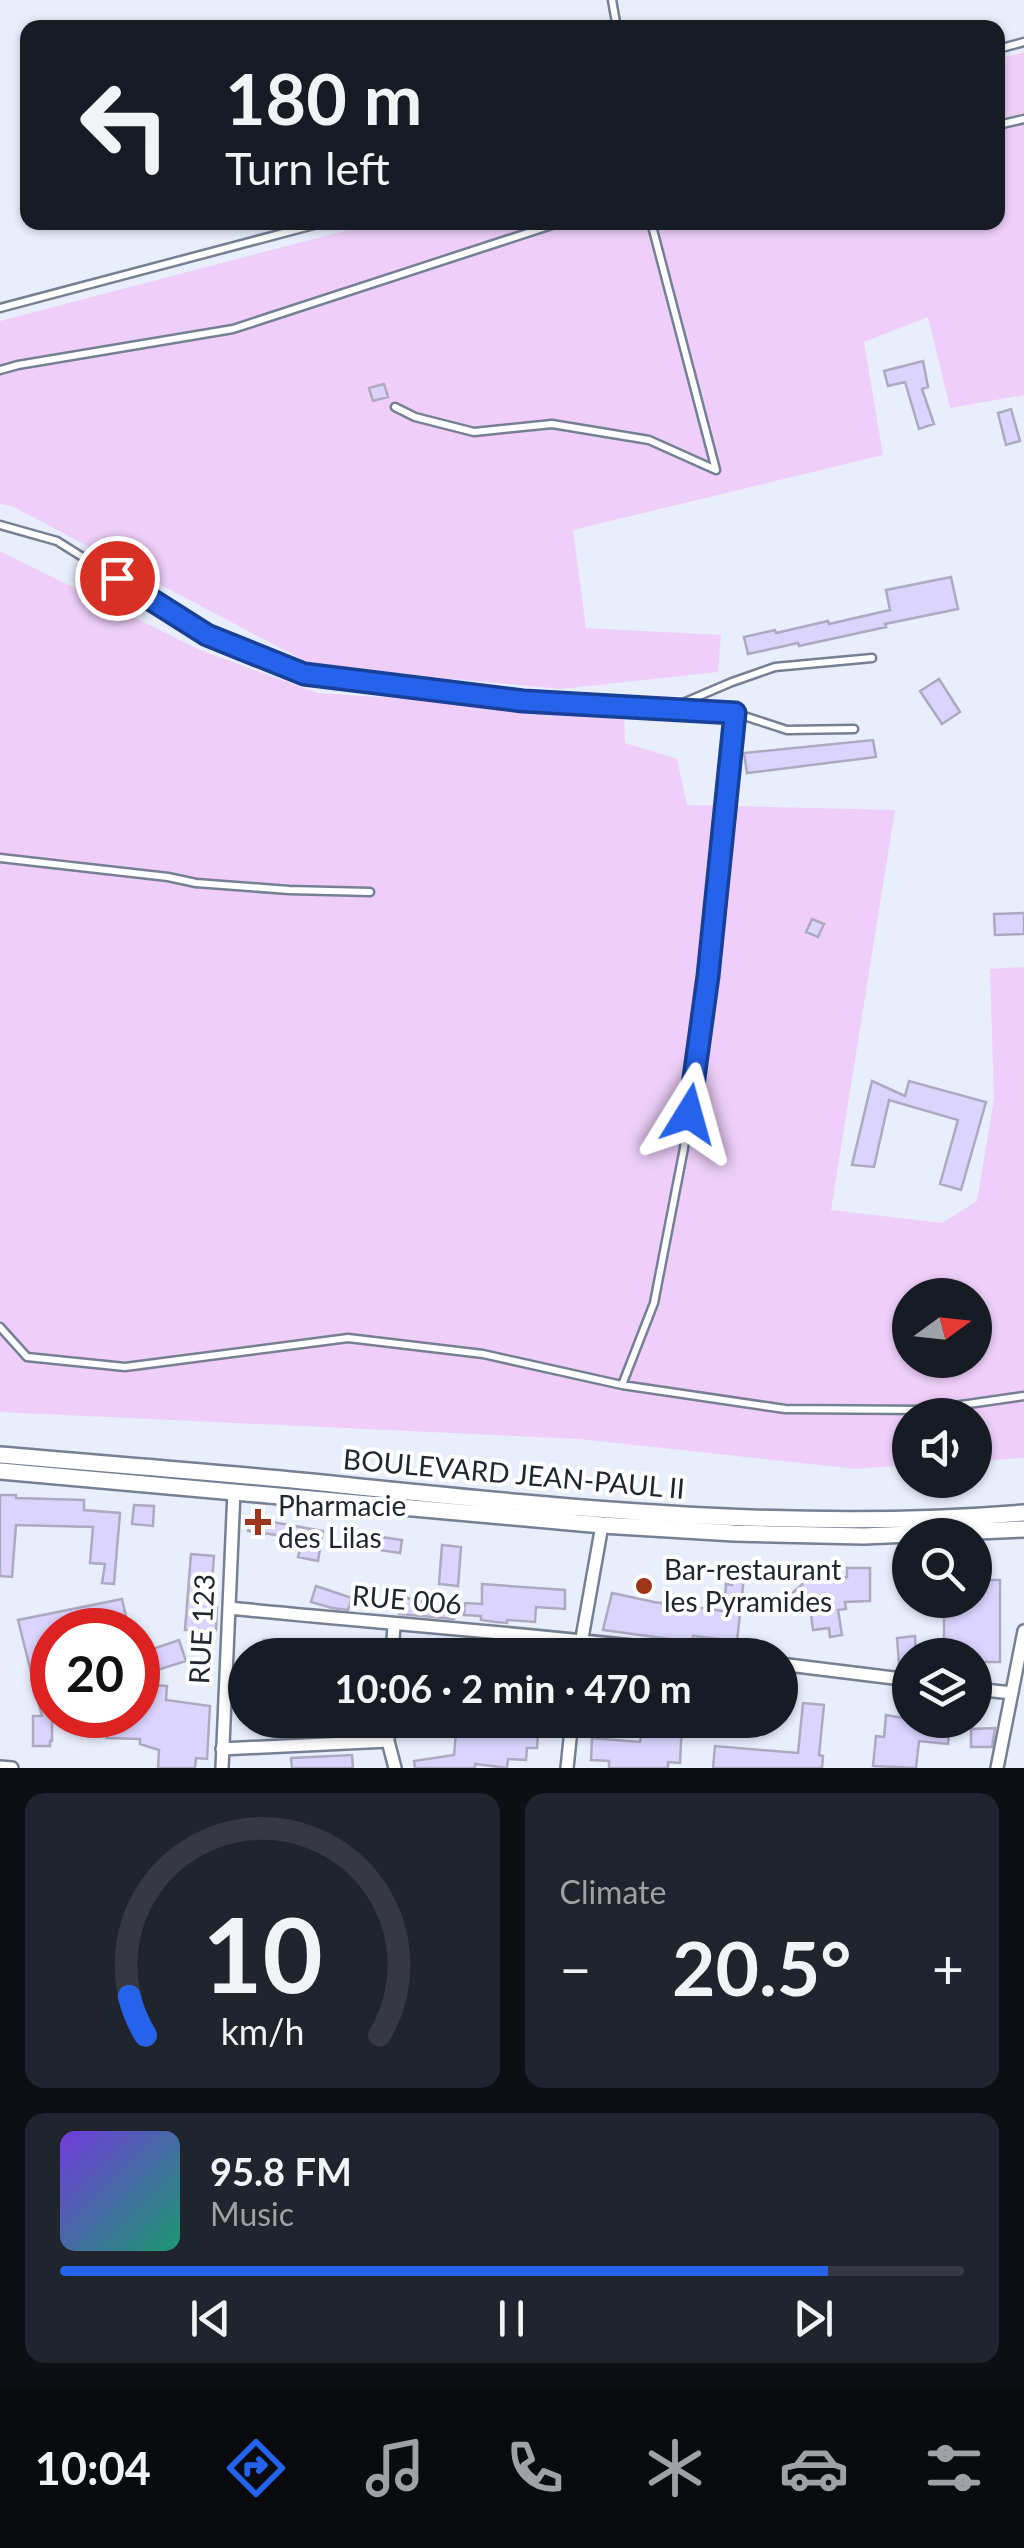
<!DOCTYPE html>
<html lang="en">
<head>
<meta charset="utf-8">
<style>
  body { margin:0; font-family:Lato,sans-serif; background:#20242c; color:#f1f3f6; height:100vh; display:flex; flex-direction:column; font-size:38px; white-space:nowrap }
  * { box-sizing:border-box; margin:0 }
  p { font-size:32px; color:#9ea1a6 }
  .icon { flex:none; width:55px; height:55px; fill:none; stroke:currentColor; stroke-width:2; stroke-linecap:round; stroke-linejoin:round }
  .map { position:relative; height:1768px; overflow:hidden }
  .drawer { display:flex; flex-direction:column; gap:25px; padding:25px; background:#0d0f14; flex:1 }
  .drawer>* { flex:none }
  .banner { position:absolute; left:20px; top:20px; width:985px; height:210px; border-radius:20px; box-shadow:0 2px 8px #0004; background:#171b24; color:#f1f3f6; overflow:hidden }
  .needle { width:65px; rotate:75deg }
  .tools { position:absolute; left:892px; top:1278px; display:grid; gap:20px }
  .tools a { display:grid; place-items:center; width:100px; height:100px; border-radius:50%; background:#171b24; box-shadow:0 2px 8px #0004; font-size:50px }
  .speed { position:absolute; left:30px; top:1608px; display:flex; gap:20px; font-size:50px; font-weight:700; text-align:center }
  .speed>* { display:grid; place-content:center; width:130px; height:130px; border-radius:50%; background:#171b24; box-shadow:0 2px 8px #0004; line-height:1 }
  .speed .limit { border:15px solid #d22; background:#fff; color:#111 }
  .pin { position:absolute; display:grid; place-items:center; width:85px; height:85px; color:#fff; margin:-42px; border:5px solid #fff; border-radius:50%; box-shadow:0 2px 10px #0007 }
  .me { position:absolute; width:110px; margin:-55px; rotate:8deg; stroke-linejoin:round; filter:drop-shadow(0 0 8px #0008) }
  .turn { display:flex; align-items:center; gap:35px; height:210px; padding:0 40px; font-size:45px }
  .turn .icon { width:130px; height:130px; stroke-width:2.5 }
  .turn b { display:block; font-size:70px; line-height:85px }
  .big { font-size:75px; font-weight:700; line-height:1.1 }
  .drawer .widget { flex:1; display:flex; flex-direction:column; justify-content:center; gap:15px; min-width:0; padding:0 35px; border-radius:20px; background:#20242c }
  .drawer .dial { align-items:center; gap:0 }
  .dial svg { height:260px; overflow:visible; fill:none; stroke:#363941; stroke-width:7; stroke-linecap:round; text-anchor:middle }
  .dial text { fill:#f1f3f6; stroke:none }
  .song { display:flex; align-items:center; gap:30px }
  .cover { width:120px; height:120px; border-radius:15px; background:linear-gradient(135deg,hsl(260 70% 55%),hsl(160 70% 35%)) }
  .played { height:10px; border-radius:5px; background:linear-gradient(90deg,#2563eb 85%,#363941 85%) }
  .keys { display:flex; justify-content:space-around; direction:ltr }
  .heat { display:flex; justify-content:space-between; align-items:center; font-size:55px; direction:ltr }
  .drawer .tiles { flex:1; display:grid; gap:25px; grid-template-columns:1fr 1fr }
  .widget:last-child { grid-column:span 2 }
  .trip { position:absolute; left:228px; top:1638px; width:570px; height:100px; border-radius:50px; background:#171b24; box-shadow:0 2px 8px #0004; font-weight:700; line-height:100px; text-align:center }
  .dock { display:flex; height:160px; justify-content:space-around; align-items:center; background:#090b0e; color:#9ea1a6 }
  .dock .icon { width:70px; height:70px }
  .dock .active { color:#2563eb }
  .dock b { font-size:45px; color:#f1f3f6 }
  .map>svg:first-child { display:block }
  .green { fill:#efcffa; fill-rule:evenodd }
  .building { fill:#dad4fe; stroke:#ada9c1; stroke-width:2.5 }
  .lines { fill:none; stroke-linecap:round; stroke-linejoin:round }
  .lane-casing { stroke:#768095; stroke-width:11 }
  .street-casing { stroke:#768095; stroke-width:16 }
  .secondary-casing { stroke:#768095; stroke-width:20 }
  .lane { stroke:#fff; stroke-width:6 }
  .street { stroke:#fff; stroke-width:11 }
  .secondary { stroke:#fff; stroke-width:15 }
  .route-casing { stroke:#184099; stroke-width:25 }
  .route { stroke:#2563eb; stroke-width:18 }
  .poi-dot { fill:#9e351b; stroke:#fff; stroke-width:4 }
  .labels { text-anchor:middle; stroke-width:8; stroke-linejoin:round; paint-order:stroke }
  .street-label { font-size:28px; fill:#22262f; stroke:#fff }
  .poi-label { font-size:28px; fill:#22262f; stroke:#fff; text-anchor:start }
</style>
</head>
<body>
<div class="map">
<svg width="1024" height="1768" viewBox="0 0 1024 1768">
  <rect width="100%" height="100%" fill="#e8eefc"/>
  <path class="green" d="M1024 52V395L950 408 928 317 864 342 883 455 573 530 586 628 721 635 718 672 561 689 314 666 12 506 0 504V321L375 223 998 222V59Z
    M0 551 200 650 318 693 624 713 625 743 677 759 687 805 895 810 831 1210 942 1223 977 1201 994 1098 990 969 1024 967V1458L975 1461V1415H910V1465L856 1469 580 1439 0 1412ZM910 1295H975V1360H910Z"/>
  <path class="building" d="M923 361 928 387 922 389 934 424 919 429 905 382 888 386 884 371Z
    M384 384 388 397 373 401 369 388Z
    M1011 409 1020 441 1006 445 998 413Z
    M951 577 958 609 885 624 886 627 799 646 798 643 748 654 744 637 775 630 776 633 828 621 829 624 890 610 886 590Z
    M939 679 960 712 942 724 920 691Z
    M873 740 876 757 747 773 744 753Z
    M1024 913V934L995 935 994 914Z
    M812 919 824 924 818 937 806 932Z
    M872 1081 905 1096 909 1081 986 1102 961 1190 940 1184 958 1120 889 1100 874 1167 852 1165Z
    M0 1495H16V1498L84 1500V1510L120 1513 114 1584 102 1583 105 1564 90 1563 93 1527 16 1525 12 1577 0 1576Z
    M134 1505 154 1506 153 1526 132 1524Z
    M250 1518 323 1531 318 1561 298 1557 300 1549 288 1547 290 1537 248 1531Z
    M375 1536 402 1540 400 1553 373 1549Z
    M442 1545 461 1547 458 1586 439 1584Z
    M191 1554 214 1556 210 1606 217 1607 216 1630H185Z
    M733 1567 745 1568 737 1641 693 1636 692 1642 603 1630 612 1593 654 1602 724 1611 726 1584 732 1585Z
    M847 1568H870V1601L845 1602 846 1609 838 1610 842 1635 830 1637 829 1628 813 1630 810 1607 791 1609 790 1595 815 1573 821 1579 847 1577Z
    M975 1580H1000V1662H975V1655H944V1600H975Z
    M482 1584 565 1590V1609L536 1607 535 1622 507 1620V1623L495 1622 481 1620V1616L464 1615 465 1603 482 1604Z
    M316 1586 352 1598 348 1610 332 1608 311 1602Z
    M403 1597 432 1604 430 1612 454 1613V1619L399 1614Z
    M122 1599 129 1630H52V1741H50V1746H33V1716H42L18 1620Z
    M915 1636 916 1655H910V1662L899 1663 897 1638Z
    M179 1640 186 1661 138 1676V1654Z
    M264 1640 327 1641V1655H264Z
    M138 1684 167 1686 166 1700 210 1706 207 1759 196 1758 195 1768H158L159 1750 140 1744V1739L106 1738 107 1715H138Z
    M803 1703 824 1705 819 1755 823 1756 822 1768H713L715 1746 798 1753Z
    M886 1715 950 1726 948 1744 919 1741 916 1768 873 1766 876 1736 884 1737Z
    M328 1720H352V1733L329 1734Z
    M498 1720H539L537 1748H527L526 1760 508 1759 507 1768 475 1764V1768H415L414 1761 454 1755 457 1722 497 1726Z
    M588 1720H604L603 1736 587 1735Z
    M643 1720 682 1723 680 1763 668 1762V1768H609V1761L591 1760 592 1738 640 1742Z
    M995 1728 992 1747H971V1729Z
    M352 1755 353 1768H292L291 1758Z"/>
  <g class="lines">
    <g class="lane-casing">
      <path id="lane" d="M612 0 617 28
        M998 49 1024 42
        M998 125 1024 119
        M0 308 325 222
        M0 370 18 365 233 329 561 222
        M395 407 415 417 474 432 552 424 649 440 716 470 651 222
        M0 525 57 541 207 635 305 675 523 701 671 708 732 682 775 667 872 658
        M673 708 735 713 787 730 854 729
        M0 858 168 877 196 883 289 890 370 892
        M0 1327 27 1357 125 1367 348 1338 483 1354 622 1385 785 1409 926 1410 1024 1396
        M622 1385 654 1303 684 1148 708 976 735 713"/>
    </g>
    <g class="street-casing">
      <path id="street" d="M229 1608C389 1624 550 1635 710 1655
        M392 1655 394 1625
        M579 1655 602 1525
        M780 1664 910 1680
        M975 1689 1012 1693
        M389 1720 388 1741 395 1768
        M222 1749 388 1741
        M0 1767 12 1768
        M222 1768 234 1491
        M567 1768 572 1720
        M997 1768 1024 1631"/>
    </g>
    <g class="secondary-casing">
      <path id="secondary" d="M0 1455C114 1465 228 1473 341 1485 568 1508 796 1532 1024 1513
        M0 1471 602 1525 734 1533 864 1536 1024 1529"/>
    </g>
    <use href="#lane" class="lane"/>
    <use href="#street" class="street"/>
    <use href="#secondary" class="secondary"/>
  </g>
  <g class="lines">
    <g class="route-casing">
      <path id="route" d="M117 578 207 635 304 674 523 701 735 713 708 976 689 1114"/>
    </g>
    <use href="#route" class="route"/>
  </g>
  <g class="poi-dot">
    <path d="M253 1507h10v10h10v10h-10v10h-10v-10h-10v-10h10z"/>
    <circle cx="644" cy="1586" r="10"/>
  </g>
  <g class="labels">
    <g class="street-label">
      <text transform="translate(514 1474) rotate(5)" y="10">BOULEVARD JEAN-PAUL II</text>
      <text transform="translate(407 1600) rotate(5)" y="10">RUE 006</text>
      <text transform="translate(202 1629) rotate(-87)" y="10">RUE 123</text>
    </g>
    <g class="poi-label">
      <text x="278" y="1516">Pharmacie<tspan x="278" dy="32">des Lilas</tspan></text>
      <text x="664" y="1580">Bar-restaurant<tspan x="664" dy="32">les Pyramides</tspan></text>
    </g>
  </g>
</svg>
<div class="tools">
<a><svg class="needle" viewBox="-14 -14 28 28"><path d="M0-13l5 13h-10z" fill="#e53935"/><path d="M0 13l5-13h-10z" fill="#9ea1a6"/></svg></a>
<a><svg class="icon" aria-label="sound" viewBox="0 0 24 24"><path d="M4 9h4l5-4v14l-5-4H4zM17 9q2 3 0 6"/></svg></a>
<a><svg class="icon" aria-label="search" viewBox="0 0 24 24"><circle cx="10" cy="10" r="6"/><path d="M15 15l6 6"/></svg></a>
<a><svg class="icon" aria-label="layers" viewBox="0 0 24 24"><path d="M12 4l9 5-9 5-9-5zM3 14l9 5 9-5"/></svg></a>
</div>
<div class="speed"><div class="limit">20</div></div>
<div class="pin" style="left:117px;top:578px;background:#d93025"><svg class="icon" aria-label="arrive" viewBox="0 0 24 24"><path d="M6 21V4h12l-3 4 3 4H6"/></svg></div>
<svg class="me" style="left:689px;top:1114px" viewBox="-20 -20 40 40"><path d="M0-17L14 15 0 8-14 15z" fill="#2563eb" stroke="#fff" stroke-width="4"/></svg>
<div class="trip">10:06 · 2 min · 470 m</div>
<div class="banner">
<div class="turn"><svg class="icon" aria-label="left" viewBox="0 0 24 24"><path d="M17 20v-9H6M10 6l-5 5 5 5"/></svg><div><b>180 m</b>Turn left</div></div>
</div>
</div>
<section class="drawer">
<div class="tiles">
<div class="widget dial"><svg viewBox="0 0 100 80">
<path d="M14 69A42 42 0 1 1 86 69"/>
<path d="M14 69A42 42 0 0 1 9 57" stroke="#2563eb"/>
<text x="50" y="56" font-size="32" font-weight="700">10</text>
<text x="50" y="72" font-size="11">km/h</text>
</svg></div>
<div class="widget"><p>Climate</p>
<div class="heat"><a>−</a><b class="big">20.5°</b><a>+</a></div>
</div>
<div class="widget">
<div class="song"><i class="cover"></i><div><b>95.8 FM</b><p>Music</p></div></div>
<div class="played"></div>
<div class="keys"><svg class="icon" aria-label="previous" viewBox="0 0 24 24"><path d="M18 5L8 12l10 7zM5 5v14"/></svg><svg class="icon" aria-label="pause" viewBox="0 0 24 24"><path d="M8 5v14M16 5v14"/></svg><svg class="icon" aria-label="next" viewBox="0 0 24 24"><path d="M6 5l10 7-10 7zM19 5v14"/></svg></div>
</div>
</div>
</section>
<nav class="dock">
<b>10:04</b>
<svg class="icon active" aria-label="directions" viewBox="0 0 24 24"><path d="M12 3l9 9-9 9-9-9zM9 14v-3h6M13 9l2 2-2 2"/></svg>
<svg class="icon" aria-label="music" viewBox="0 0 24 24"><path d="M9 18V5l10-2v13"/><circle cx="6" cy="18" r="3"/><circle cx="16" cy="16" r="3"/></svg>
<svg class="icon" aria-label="phone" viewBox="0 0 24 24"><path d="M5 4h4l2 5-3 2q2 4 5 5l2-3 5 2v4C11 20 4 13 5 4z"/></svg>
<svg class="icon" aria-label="climate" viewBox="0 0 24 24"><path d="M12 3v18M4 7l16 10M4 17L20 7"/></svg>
<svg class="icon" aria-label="car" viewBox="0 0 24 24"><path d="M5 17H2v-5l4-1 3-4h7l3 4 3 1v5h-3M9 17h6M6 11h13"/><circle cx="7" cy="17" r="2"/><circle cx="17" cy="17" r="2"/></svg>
<svg class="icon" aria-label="filters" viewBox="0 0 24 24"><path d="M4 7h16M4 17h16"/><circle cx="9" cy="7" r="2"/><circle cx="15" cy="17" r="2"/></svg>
</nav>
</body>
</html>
